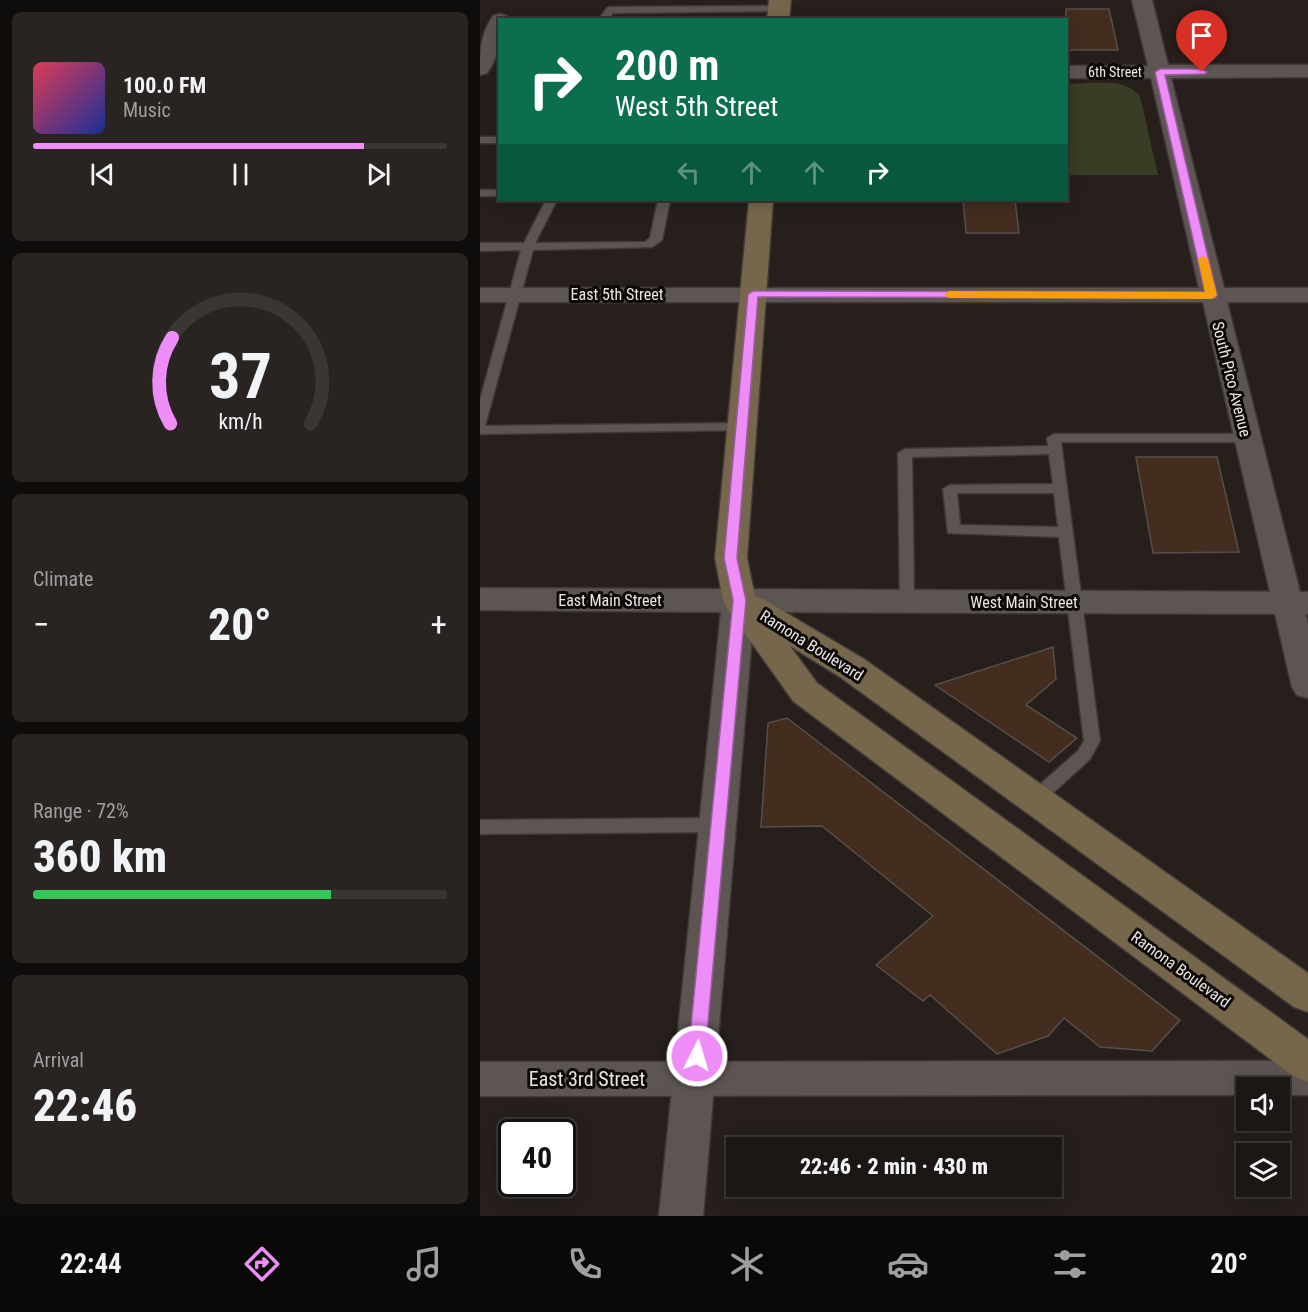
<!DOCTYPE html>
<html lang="en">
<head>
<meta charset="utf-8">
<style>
  body { margin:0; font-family:"Roboto Condensed",sans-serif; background:#292422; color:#f1f3f6; height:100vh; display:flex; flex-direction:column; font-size:22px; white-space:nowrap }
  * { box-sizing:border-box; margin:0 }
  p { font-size:20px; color:#a09fa0 }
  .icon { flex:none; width:33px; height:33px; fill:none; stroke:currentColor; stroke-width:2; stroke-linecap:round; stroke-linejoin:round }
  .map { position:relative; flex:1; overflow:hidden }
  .side { display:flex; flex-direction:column; gap:12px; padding:12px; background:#0f0d0b; width:480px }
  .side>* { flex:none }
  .top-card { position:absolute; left:18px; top:18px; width:570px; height:183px; border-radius:0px; box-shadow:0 3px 15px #0003,0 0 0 2px #3a3634; background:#0b6e4f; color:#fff; overflow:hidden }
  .buttons { position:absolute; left:756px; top:1077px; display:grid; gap:12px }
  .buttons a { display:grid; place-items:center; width:54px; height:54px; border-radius:0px; background:#1c1714; box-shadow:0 3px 15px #0003,0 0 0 2px #3a3634; font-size:30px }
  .speed { position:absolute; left:18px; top:1119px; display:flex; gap:12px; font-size:30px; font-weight:700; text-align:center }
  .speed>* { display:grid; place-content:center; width:78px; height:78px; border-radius:50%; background:#1c1714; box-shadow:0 3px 15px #0003,0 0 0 2px #3a3634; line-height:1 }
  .speed .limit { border:3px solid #111; border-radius:9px; background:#fff; color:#111 }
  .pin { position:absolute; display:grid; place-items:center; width:51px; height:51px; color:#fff; margin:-62px -26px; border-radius:50% 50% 50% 0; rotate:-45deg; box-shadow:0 0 6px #0007 }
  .pin .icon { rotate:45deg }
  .me { position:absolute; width:66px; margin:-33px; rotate:5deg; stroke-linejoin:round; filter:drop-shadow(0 0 4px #0008) }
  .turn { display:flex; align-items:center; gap:21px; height:126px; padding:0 18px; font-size:27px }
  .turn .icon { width:78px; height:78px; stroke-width:2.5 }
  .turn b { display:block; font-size:42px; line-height:51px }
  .lanes { display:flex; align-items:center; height:57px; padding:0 18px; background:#0003; justify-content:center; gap:30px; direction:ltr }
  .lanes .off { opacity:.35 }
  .big { font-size:45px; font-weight:800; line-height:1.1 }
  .side .tile { flex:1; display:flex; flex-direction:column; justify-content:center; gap:9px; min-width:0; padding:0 21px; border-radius:9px; background:#292422 }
  .side .dial { align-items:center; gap:0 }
  .dial svg { height:156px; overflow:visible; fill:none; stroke:#3a3634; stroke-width:7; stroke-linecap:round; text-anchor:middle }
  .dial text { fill:#f1f3f6; stroke:none }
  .song { display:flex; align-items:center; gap:18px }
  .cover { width:72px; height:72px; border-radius:9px; background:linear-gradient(135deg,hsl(350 70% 55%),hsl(230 70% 35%)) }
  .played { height:6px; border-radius:3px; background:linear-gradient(90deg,#ee8cf8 80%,#3a3634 80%) }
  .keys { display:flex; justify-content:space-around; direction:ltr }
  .heat { display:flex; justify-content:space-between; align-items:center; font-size:33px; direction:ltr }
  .charge { height:9px; border-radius:4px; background:linear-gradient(90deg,#34c759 72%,#3a3634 0) }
  .trip { position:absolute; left:246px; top:1137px; width:336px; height:60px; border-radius:0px; background:#1c1714; box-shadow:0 3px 15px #0003,0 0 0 2px #3a3634; font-weight:800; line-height:60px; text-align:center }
  .tabs { display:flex; height:96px; justify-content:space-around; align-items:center; background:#0b0908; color:#a09fa0 }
  .tabs .icon { width:42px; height:42px }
  .tabs .on { color:#ee8cf8 }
  .tabs b { font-size:27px; color:#f1f3f6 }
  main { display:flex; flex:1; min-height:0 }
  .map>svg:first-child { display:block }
  .green { fill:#393d25 }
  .building { fill:#442c1f; stroke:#574f4b; stroke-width:1.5 }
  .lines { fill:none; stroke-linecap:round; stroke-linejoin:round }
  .service-casing { stroke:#3f3937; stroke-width:3 }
  .minor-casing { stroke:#3f3937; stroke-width:3 }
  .tertiary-casing { stroke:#3f3937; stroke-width:3 }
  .secondary-casing { stroke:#3f3937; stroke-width:3 }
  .service { fill:#5d5551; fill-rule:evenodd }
  .minor { fill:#5d5551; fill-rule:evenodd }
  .tertiary { fill:#5d5551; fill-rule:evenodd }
  .secondary { fill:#76664c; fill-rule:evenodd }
  .route { fill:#ee8cf8; stroke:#9b5ba1; stroke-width:1.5 }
  .slow { fill:#f59e0b }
  .labels { text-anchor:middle; stroke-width:6; stroke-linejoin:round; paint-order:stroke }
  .far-street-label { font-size:14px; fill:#ebe6e4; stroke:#0c0908 }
  .street-label { font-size:16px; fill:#ebe6e4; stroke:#0c0908 }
  .near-street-label { font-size:20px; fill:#ebe6e4; stroke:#0c0908 }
</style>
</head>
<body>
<main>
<section class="side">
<div class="tile">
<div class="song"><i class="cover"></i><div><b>100.0 FM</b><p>Music</p></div></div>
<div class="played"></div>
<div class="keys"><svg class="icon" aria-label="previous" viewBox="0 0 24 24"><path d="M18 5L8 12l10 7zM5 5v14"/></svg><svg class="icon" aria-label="pause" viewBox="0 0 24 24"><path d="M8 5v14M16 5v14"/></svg><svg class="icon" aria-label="next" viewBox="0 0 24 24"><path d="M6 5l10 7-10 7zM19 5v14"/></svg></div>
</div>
<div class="tile dial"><svg viewBox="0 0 100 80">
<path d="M14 69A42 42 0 1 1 86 69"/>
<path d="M14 69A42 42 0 0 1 15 25" stroke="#ee8cf8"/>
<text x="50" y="56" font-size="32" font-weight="700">37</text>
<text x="50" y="72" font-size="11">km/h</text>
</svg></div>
<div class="tile"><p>Climate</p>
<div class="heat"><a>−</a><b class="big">20°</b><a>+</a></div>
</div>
<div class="tile"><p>Range · 72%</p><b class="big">360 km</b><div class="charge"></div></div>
<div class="tile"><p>Arrival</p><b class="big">22:46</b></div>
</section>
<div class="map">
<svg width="828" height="1216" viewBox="0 0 828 1216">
  <rect width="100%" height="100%" fill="#261f1b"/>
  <path class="green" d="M587 84C609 84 644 76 660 96L678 175H587Z"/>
  <path class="building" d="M586 9H629L638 50H586Z
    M483 200H535L539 233H486Z
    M656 457H737L759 552 673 553Z
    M573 647 576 679 546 705 597 738 569 762 455 685Z
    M307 718 700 1020 672 1051 620 1047 584 1018 568 1036 517 1054 450 995 443 1001 396 965 453 916 342 826 281 827 288 723Z"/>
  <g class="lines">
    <g class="service-casing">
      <path id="service" d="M299 6 304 9 302 11 133 13 128 20H118L127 8 130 7Z
        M0 137H20V143H0Z
        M0 190H20V196H0Z
        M66 200H77L55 243 165 242 170 238 178 200H190L182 240 172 247 53 250 5 426 262 423 267 424 269 427 267 430 0 434V400L41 250 0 251V243H44Z
        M574 434H766L773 438 766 442H581L620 741 610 759 561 804 555 805 549 804 547 799 549 794 598 751 604 741 579 537 468 533 463 489 470 485 573 484 569 454 432 457 434 601 427 606 420 601 418 453 425 449 568 446 567 438ZM477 493H574L578 527 480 525Z
        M238 818 244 820 246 825 244 830 238 832 0 834V820Z"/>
    </g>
    <g class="minor-casing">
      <path id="minor" d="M652 0H672L688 65H828V77L691 78 744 288H828V302H747L828 624V698L817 695 812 687 723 302H0V288H719L671 78H586V66H668Z
        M20 14 27 16 29 20H20C20 39 19 57 7 73L0 75C0 53 0 35 13 16Z
        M828 1061V1095H800V1088H766V1095L0 1096V1062Z"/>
    </g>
    <g class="tertiary-casing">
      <path id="tertiary" d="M0 588 828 592V614L274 612 223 1216H179L241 612 0 610Z"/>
    </g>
    <g class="secondary-casing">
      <path id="secondary" d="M289 0H311L309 20H287Z
        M269 200H293L267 558 275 597 283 599 384 659 828 973V1012L814 1007 360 677 310 646 337 683 828 1039V1082L813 1076 313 701 247 608 243 600 235 558Z"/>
    </g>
    <use href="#service" class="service"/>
    <use href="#minor" class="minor"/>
    <use href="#tertiary" class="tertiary"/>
    <use href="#secondary" class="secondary"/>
  </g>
  <path class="route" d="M722 69 727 72 725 74 685 75 737 295 735 298 278 297 257 558 266 600 225 1056 223 1061 217 1063 210 1061 208 1056 253 600 244 558 268 294 273 291 725 292 675 72 680 69Z"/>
  <path class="slow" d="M723 256 728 259 737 295 732 299 469 298 464 295 469 291 725 292 718 259Z"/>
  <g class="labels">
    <g class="far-street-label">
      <text x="635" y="77">6th Street</text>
    </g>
    <g class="street-label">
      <text x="137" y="300">East 5th Street</text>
      <text transform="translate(752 379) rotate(76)" y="6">South Pico Avenue</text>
      <text x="130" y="606">East Main Street</text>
      <text x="544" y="608">West Main Street</text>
      <text transform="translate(332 645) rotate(32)" y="6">Ramona Boulevard</text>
      <text transform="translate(701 969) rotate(36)" y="6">Ramona Boulevard</text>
    </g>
    <g class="near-street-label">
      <text x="107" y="1086">East 3rd Street</text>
    </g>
  </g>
</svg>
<div class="buttons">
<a><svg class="icon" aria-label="sound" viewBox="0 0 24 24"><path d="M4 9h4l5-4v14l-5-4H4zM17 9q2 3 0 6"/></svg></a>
<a><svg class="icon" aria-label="layers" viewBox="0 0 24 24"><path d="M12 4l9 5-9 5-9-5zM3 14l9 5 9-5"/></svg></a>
</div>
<div class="speed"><div class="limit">40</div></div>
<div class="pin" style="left:722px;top:72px;background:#d93025"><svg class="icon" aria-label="arrive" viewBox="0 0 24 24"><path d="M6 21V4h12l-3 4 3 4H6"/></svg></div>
<svg class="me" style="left:217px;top:1056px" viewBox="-20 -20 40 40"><circle r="17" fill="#ee8cf8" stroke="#fff" stroke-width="3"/><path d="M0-11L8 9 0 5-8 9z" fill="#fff"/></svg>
<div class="trip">22:46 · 2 min · 430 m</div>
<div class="top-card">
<div class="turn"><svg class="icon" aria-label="right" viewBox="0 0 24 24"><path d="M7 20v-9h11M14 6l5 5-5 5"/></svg><div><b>200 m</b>West 5th Street</div></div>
<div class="lanes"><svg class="icon off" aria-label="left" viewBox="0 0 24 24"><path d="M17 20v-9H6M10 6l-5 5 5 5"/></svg><svg class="icon off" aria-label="ahead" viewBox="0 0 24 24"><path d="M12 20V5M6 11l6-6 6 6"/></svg><svg class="icon off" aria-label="ahead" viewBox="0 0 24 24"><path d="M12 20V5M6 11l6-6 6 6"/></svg><svg class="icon" aria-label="right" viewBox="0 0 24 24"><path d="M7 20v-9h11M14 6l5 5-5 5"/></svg></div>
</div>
</div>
</main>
<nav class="tabs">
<b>22:44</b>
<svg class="icon on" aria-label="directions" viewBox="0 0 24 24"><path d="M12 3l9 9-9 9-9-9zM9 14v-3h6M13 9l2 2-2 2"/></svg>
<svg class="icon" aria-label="music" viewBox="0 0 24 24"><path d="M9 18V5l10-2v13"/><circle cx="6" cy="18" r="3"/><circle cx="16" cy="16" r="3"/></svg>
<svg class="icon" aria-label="phone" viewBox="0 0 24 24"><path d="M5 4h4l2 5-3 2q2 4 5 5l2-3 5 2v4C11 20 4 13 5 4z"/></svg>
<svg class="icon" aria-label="climate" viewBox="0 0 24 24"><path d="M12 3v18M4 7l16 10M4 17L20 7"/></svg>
<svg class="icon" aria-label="car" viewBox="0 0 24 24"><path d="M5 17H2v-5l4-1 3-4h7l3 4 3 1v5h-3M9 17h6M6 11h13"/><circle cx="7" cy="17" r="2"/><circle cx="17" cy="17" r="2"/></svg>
<svg class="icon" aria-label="filters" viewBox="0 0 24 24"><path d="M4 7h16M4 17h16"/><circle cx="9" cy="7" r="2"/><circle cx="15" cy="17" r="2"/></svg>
<b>20°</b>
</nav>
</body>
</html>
